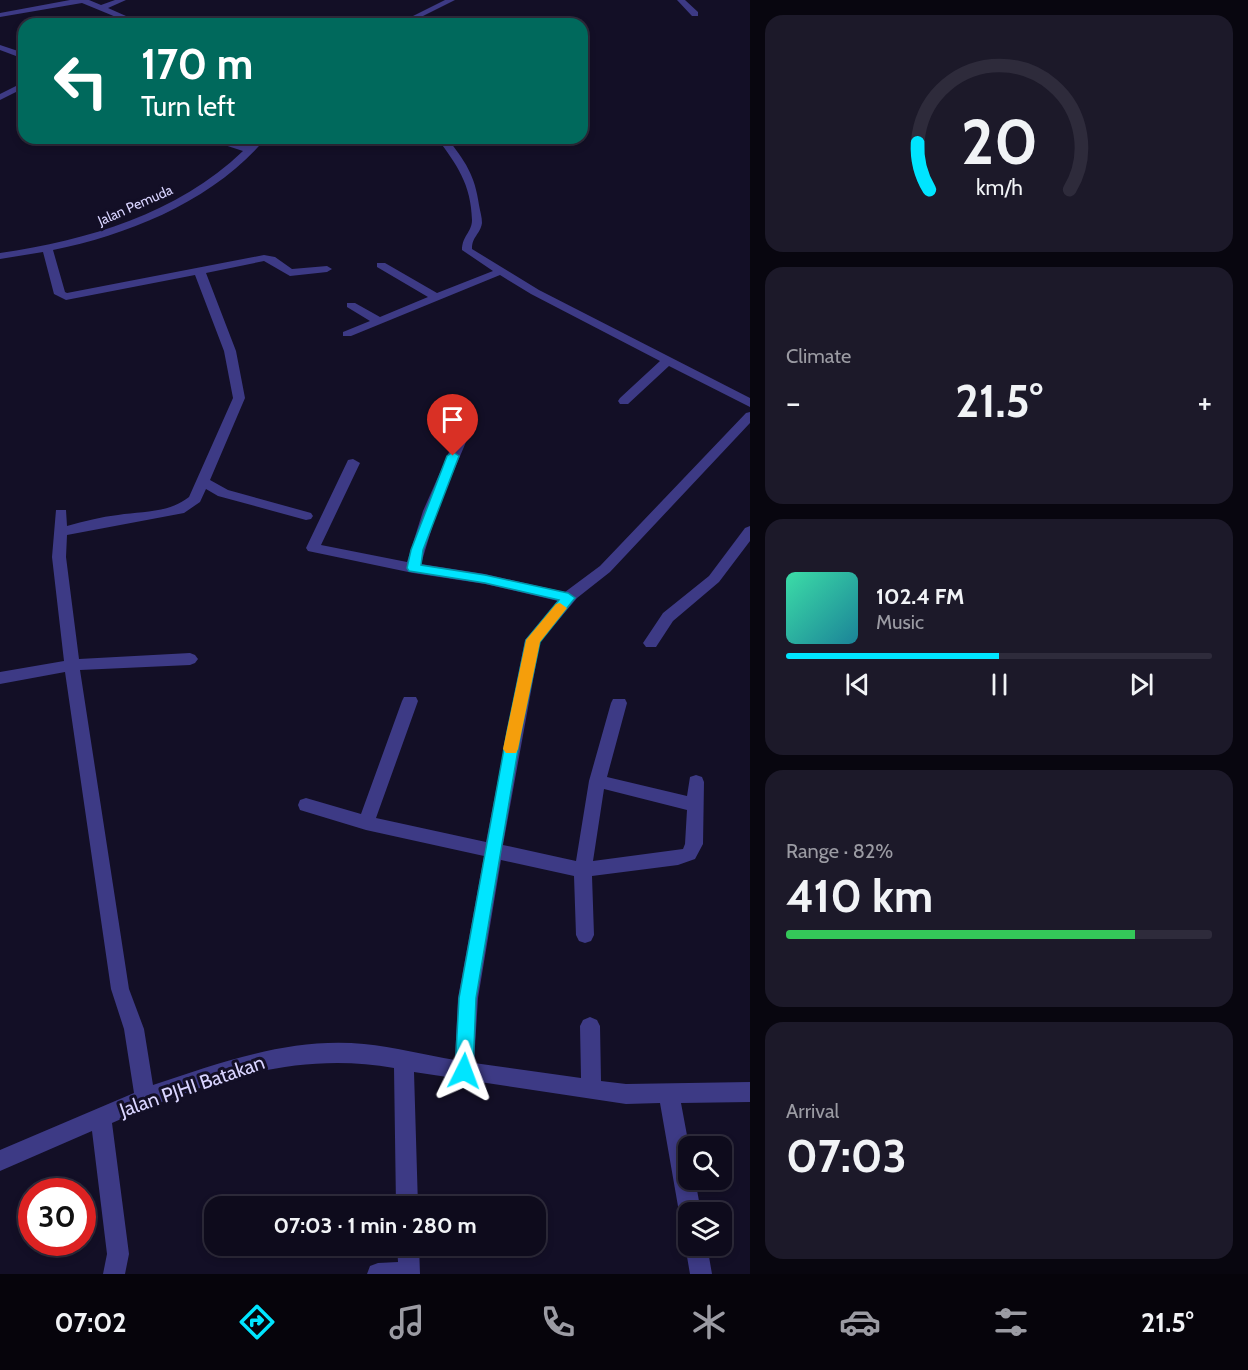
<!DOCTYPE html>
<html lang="en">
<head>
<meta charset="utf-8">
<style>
  body { margin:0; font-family:Cabin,sans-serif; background:#1c1929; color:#f1f3f6; height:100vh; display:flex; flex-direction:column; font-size:22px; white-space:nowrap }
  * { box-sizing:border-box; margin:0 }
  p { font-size:20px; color:#9b9ba3 }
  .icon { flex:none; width:33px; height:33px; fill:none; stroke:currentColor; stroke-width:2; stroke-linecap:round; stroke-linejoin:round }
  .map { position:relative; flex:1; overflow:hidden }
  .sheet { display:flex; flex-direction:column; gap:15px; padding:15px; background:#08060f; width:498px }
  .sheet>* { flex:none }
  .banner { position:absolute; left:18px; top:18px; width:570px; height:126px; border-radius:18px; box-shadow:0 3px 9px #0003,0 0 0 2px #2e2b3b; background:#00695c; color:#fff; overflow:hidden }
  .controls { position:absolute; left:678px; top:1136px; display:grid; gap:12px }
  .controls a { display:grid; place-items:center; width:54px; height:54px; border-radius:12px; background:#0e0b1c; box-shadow:0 3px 9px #0003,0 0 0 2px #2e2b3b; font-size:30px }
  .speed { position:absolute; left:18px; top:1178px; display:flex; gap:12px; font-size:30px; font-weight:700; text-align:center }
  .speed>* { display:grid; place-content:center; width:78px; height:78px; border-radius:50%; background:#0e0b1c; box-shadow:0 3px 9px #0003,0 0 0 2px #2e2b3b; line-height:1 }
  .speed .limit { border:9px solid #d22; background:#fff; color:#111 }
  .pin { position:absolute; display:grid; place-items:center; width:51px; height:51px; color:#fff; margin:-62px -26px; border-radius:50% 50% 50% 0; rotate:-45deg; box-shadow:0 0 6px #0007 }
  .pin .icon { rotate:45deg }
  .me { position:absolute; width:66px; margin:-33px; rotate:3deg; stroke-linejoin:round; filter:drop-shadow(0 0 4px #0008) }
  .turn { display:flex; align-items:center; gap:21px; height:126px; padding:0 24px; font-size:27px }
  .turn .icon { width:78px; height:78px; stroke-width:2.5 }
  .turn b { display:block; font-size:42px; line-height:51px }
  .big { font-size:45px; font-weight:700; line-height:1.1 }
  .sheet .card { flex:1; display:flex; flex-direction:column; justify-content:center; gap:9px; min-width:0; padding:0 21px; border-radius:18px; background:#1c1929 }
  .sheet .dial { align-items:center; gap:0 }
  .dial svg { height:156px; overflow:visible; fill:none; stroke:#2e2b3b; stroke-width:7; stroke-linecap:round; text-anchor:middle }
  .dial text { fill:#f1f3f6; stroke:none }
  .song { display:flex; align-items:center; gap:18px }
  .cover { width:72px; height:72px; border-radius:9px; background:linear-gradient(135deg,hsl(160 70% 55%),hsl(190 70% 35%)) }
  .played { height:6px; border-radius:3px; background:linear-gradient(90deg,#00e5ff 50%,#2e2b3b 50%) }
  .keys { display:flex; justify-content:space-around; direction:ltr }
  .heat { display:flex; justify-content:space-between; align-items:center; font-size:33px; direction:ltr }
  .charge { height:9px; border-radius:4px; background:linear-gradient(90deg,#34c759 82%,#2e2b3b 0) }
  .trip { position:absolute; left:204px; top:1196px; width:342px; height:60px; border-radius:18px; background:#0e0b1c; box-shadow:0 3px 9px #0003,0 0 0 2px #2e2b3b; font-weight:700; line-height:60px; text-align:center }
  .dock { display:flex; height:96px; justify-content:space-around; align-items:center; background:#06040b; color:#9b9ba3 }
  .dock .icon { width:42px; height:42px }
  .dock .current { color:#00e5ff }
  .dock b { font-size:27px; color:#f1f3f6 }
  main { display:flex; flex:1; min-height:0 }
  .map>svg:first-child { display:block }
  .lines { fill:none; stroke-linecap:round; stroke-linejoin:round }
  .minor { fill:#3d3a85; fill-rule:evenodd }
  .route { fill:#00e5ff; stroke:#0095a6; stroke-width:1.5 }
  .slow { fill:#f59e0b }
  .labels { text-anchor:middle; stroke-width:6; stroke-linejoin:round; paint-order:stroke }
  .far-street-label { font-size:14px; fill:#d9d4ff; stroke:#130f26 }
  .near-street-label { font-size:20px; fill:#d9d4ff; stroke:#130f26 }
</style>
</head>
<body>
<main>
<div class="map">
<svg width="750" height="1274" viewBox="0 0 750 1274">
  <rect width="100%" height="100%" fill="#130f26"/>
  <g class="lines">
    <path class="minor" d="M70 0H89L101 5 115 0H126L108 8 144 24H133L82 3 0 17V13Z
      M445 0H455L407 24H397Z
      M677 0H685L698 12V16H692Z
      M0 45 24 53V59L0 50Z
      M24 82V88L0 100V94Z
      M203 138H218L247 146 256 138H266C214 200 131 234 53 250L65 292 67 293 264 255 275 257 292 269 327 266 332 269 327 272 290 276 264 261 206 273 236 351 245 398 210 480 228 490 311 513 313 516 311 519 306 520 218 496 206 489 200 502 184 513 67 535 66 557 79 659 190 653 195 655 198 659 195 663 190 665 80 670 129 989 144 1029 153 1085C222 1062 290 1037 364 1044 394 1047 425 1055 455 1060L458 998 484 856 366 830 300 810 298 805 300 800 306 798 361 814 402 701 404 697H416L418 701 376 818 486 842 525 640 558 601 485 584 413 573 308 551 306 548 348 460 353 459 360 463 321 545 407 562 423 511 464 418 466 415H474L476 418 437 511 421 564 485 574 565 592 600 566 746 413 750 412V423L610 572 577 598 540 642 503 845 576 861 589 781 611 703 613 699H625L627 703 607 777 687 796 690 777 696 775 702 777 704 782 703 844 695 859 678 865 592 876 594 935 591 941 585 943 579 941 576 935 574 876 501 860 478 998 474 1063 581 1078 580 1026 583 1020 590 1017 597 1020 600 1026 601 1081 626 1084 750 1082V1102L681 1103 689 1146 688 1179H695L701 1212H688V1222L682 1220 679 1212 660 1103 626 1104 414 1072 418 1206H396L394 1068C294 1050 203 1083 112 1123L129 1254 125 1274H103L107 1254 92 1131 0 1171V1150L134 1093 124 1029 111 989 65 672 0 684V672L64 661 52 557 56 510H66L67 526C84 521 101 517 118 515 143 511 169 513 189 497L233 398 224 351 195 275 66 300 54 294 43 252 0 259V253C88 240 177 214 243 151ZM604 789 687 810 685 844 683 849 593 861Z
      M437 138H447C465 161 475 175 479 205 480 211 482 217 482 223 480 235 472 236 472 249L539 290 750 398V407L669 366 628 404H620L618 401 620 398 660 361 531 294 500 275 351 336H343V332L370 321 347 307V303H355L380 317 428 297 377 267V263H385L437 293 493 271 462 250C462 236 472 232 472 220 471 184 457 165 437 138Z
      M750 526V541L719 582 673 621 656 647H646L643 643 663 613 709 576 745 528Z
      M688 1237V1245H707L712 1274H690L685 1245Z
      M397 1245H419L420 1274H367L370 1266 378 1263 398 1262Z"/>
  </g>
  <path class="route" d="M453 452 459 456 423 550 421 565 485 575 568 593 575 598 540 642 521 732 476 998 473 1071 471 1077 464 1079 458 1077 455 1071 459 998 507 732 526 640 559 600 485 583 409 571 407 568 411 550 447 456Z"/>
  <path class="slow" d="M560 603 567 608 540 642 518 749 516 753H506L503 749 526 640 556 604Z"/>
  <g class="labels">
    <g class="far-street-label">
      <text transform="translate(135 205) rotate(-24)" y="5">Jalan Pemuda</text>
    </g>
    <g class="near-street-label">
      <text transform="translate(192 1086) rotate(-19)" y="7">Jalan PJHI Batakan</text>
    </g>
  </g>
</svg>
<div class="controls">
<a><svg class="icon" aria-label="search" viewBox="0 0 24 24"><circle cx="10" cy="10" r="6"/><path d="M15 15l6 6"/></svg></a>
<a><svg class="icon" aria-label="layers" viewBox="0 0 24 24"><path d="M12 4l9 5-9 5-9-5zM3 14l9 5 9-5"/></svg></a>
</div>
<div class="speed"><div class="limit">30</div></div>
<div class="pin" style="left:453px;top:456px;background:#d93025"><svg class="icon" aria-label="arrive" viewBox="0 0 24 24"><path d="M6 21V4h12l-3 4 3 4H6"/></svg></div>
<svg class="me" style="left:464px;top:1071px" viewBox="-20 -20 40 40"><path d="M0-17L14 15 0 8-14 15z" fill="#00e5ff" stroke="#fff" stroke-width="4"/></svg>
<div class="trip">07:03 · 1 min · 280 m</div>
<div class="banner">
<div class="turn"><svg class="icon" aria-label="left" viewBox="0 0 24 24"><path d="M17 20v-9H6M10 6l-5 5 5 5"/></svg><div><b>170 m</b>Turn left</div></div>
</div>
</div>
<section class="sheet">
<div class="card dial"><svg viewBox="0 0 100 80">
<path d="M14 69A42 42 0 1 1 86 69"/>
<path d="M14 69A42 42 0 0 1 8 45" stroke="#00e5ff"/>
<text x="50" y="56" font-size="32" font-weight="700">20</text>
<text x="50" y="72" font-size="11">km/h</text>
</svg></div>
<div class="card"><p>Climate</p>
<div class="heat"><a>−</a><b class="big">21.5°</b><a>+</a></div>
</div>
<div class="card">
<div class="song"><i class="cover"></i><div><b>102.4 FM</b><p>Music</p></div></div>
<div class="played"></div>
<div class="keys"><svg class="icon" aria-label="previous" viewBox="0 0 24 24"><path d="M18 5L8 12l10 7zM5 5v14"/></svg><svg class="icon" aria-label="pause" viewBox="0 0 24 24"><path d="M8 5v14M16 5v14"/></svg><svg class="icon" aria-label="next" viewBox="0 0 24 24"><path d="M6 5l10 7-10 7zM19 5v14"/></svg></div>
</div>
<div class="card"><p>Range · 82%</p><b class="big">410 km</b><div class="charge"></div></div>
<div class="card"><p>Arrival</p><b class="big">07:03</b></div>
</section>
</main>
<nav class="dock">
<b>07:02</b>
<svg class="icon current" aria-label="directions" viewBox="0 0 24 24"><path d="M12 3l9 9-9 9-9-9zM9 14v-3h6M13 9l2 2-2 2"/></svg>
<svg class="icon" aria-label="music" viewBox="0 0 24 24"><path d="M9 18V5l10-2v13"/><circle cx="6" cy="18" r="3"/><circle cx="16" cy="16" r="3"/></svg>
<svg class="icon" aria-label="phone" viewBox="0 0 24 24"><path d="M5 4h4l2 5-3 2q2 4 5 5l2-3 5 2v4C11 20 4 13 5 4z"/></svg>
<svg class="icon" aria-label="climate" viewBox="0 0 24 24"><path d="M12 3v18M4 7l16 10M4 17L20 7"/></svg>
<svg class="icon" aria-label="car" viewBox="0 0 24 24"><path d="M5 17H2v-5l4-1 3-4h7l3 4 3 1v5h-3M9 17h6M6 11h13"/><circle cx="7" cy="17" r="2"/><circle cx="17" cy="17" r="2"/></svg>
<svg class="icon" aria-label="filters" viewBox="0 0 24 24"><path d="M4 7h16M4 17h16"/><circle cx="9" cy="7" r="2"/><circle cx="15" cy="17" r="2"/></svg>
<b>21.5°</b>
</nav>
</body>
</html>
